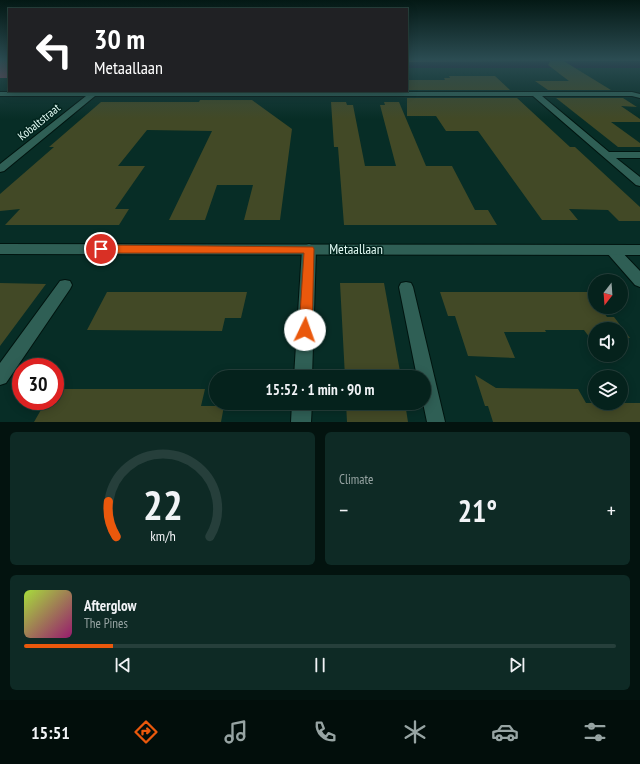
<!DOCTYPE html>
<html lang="en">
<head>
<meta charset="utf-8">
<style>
  body { margin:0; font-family:"PT Sans Narrow",sans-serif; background:#0e2a25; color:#f1f3f6; height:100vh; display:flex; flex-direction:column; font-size:15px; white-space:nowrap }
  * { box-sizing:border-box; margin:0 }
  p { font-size:13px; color:#97a4a3 }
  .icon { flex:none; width:22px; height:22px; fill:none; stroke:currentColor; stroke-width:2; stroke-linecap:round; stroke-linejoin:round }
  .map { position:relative; height:422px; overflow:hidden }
  .drawer { display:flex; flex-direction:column; gap:10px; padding:10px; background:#03130f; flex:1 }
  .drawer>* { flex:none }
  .banner { position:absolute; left:8px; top:8px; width:400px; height:84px; border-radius:0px; box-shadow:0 2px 10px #0003,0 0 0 1px #263f3b; background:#202124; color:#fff; overflow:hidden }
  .needle { width:26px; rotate:197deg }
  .fabs { position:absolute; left:588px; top:274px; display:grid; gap:8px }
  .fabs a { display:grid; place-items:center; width:40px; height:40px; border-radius:50%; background:#05221c; box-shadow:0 2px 10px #0003,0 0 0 1px #263f3b; font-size:20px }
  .speed { position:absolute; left:12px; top:358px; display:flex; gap:8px; font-size:20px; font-weight:700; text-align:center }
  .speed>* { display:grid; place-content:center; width:52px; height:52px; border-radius:50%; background:#05221c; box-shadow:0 2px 10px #0003,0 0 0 1px #263f3b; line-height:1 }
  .speed .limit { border:6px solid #d22; background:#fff; color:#111 }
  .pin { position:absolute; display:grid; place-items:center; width:34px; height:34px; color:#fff; margin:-17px; border:2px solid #fff; border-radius:50%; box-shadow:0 1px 4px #0007 }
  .me { position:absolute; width:44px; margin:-22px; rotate:3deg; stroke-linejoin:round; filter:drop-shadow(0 0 3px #0008) }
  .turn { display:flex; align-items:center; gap:14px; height:84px; padding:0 20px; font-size:18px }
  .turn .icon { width:52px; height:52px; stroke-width:2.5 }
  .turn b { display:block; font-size:28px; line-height:34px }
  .big { font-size:30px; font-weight:800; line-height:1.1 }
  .drawer .tile { flex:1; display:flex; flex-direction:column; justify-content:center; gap:6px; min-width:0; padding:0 14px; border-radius:6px; background:#0e2a25 }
  .drawer .dial { align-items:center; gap:0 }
  .dial svg { height:104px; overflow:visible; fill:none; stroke:#263f3b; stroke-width:7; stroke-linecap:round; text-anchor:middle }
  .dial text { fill:#f1f3f6; stroke:none }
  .song { display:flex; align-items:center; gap:12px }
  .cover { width:48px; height:48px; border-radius:6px; background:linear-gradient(135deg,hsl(80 70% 55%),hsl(320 70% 35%)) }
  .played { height:4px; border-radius:2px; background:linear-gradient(90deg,#ea580c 15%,#263f3b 15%) }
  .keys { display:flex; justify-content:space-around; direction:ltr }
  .heat { display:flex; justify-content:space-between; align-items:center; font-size:22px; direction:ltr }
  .drawer .tiles { flex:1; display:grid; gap:10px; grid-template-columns:1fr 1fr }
  .tile:last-child { grid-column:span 2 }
  .trip { position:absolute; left:209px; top:370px; width:222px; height:40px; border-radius:20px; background:#05221c; box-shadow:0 2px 10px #0003,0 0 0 1px #263f3b; font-weight:800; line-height:40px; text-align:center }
  .dock { display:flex; height:64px; justify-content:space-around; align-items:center; background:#020e0b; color:#97a4a3 }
  .dock .icon { width:28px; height:28px }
  .dock .selected { color:#ea580c }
  .dock b { font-size:18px; color:#f1f3f6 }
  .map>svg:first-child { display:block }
  .forest { fill:#7f445a }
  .water { fill:#1b0735 }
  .building { fill:#424926 }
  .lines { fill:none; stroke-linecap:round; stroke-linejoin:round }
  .lane-casing { stroke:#00140f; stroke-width:2 }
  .street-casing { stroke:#00140f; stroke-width:2 }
  .secondary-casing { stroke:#00140f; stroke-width:2 }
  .lane { fill:#2f5f55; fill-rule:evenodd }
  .street { fill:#2f5f55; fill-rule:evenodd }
  .secondary { fill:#2f5f55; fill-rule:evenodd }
  .route { fill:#ea580c; stroke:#983908 }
  .labels { text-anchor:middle; stroke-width:3; stroke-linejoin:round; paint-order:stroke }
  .far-street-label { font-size:12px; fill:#e2fbf4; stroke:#00241d }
  .street-label { font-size:14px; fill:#e2fbf4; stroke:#00241d }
</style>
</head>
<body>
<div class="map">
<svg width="640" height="422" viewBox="0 0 640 422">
  <rect width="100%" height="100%" fill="#072d26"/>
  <path class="forest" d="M0 60H9V78H0Z
    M407 60H640V61L407 62Z"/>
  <path class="water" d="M640 61V68H407V62Z"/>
  <path class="building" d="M551 60H562L611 90H548L535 81H569L548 65Z
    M449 76H495L510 90H407V80H445L444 78H450Z
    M407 98H517L570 147H575L640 207V221H619L608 210 569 209 578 220H542L478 131H446L436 116H407Z
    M556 98H623L637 107 621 106 640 119V122H611L640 143V147H618Z
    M200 100H252L292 129 280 220H244L253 185H217L205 220H169L212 131 147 130 118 166H145L115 209H129L119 225H5L20 209 0 211V194L54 147H49L101 102H199Z
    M331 102H346L347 105H353L365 166H396L380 105H385L384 102H399L426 166H452L475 210H488L497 225H344L338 147H334Z
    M0 283 46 284 0 346Z
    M340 283H384L401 377H345Z
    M107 292H247L241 318H225L222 331 87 330Z
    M440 292H589L595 301V307H600L607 317H614L630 338H621V329H595V338H590L584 330H545L546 332H504L515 358 468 356 455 316H448Z
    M475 375 496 388 578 389 586 403H640V422H493L488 406H485Z
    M55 389H205L201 406H224L221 422H34L46 401H55Z
    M346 403H405L408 422H347Z"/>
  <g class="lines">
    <g class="lane-casing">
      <path id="lane" d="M65 280 70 281 72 285 70 289 6 383 0 385V363L60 281Z
        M406 282 411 283 413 287 445 422H427L423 403H424V377H417L399 287 401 283Z"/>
    </g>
    <g class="street-casing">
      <path id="street" d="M0 92H632L640 94V98L632 96H542L609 152H640V158H616L640 177V186L636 185 533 96H95L4 171 0 172V164L86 96H0Z
        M309 244 314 246 316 249 312 377H294L302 249 304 246Z
        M612 245 617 247 640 271V287L635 285 607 253 605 250 607 247Z
        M292 403H312L311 422H291Z"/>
    </g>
    <g class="secondary-casing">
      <path id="secondary" d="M0 244 640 245V255L0 254Z"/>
    </g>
    <use href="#lane" class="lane"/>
    <use href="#street" class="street"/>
    <use href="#secondary" class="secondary"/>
  </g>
  <linearGradient id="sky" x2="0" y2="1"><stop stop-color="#041915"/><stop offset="0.5" stop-color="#2b4c52"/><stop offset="1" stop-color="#2b4c52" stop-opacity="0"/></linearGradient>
  <rect width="640" height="119" fill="url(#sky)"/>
  <path class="route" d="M101 245 313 247 314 249 312 330 310 334 305 336 301 334 299 330 304 253H101L97 252 96 249 97 246Z"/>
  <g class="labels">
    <g class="far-street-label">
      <text transform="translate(39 122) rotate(-39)" y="4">Kobaltstraat</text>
    </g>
    <g class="street-label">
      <text x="356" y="254">Metaallaan</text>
    </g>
  </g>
</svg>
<div class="fabs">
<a><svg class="needle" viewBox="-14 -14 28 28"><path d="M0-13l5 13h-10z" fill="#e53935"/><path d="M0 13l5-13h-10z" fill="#97a4a3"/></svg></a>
<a><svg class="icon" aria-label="sound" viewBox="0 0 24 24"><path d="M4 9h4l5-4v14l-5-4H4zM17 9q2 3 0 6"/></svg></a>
<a><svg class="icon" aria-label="layers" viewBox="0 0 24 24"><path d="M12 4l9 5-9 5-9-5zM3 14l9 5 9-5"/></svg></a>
</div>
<div class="speed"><div class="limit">30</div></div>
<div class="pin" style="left:101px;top:249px;background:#d93025"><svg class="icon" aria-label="arrive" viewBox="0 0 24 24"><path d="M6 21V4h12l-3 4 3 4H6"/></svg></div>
<svg class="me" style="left:305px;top:330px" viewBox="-20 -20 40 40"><circle r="19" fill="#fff"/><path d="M0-13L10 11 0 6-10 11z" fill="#ea580c"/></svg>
<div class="trip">15:52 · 1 min · 90 m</div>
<div class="banner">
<div class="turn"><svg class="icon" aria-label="left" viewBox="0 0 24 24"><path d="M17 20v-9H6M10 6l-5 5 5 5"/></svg><div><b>30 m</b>Metaallaan</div></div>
</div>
</div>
<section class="drawer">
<div class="tiles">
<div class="tile dial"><svg viewBox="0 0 100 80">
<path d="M14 69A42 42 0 1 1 86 69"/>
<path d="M14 69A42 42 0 0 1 8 42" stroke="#ea580c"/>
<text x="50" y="56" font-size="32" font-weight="700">22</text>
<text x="50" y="72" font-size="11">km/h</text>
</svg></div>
<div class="tile"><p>Climate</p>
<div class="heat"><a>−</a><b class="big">21°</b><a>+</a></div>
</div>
<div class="tile">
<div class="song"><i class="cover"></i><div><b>Afterglow</b><p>The Pines</p></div></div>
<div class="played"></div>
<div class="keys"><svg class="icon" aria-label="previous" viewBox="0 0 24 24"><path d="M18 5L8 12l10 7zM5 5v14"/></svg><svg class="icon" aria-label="pause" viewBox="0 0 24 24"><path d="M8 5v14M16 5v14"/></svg><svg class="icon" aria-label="next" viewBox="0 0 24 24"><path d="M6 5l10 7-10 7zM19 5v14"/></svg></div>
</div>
</div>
</section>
<nav class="dock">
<b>15:51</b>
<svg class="icon selected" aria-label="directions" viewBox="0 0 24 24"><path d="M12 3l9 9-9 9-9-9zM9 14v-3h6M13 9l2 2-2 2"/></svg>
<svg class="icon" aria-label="music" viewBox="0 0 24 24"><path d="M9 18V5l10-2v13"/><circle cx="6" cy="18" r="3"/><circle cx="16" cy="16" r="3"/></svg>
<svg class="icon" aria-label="phone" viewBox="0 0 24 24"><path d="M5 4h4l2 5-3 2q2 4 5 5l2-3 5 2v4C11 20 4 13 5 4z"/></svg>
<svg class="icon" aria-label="climate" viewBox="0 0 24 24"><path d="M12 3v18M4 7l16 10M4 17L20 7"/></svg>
<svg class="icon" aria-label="car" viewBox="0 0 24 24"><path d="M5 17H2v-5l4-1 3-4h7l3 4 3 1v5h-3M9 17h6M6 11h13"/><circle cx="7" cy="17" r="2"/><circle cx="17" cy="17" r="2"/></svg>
<svg class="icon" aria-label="filters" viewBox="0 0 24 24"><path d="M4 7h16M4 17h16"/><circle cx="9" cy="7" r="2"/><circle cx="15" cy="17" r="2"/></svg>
</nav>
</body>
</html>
